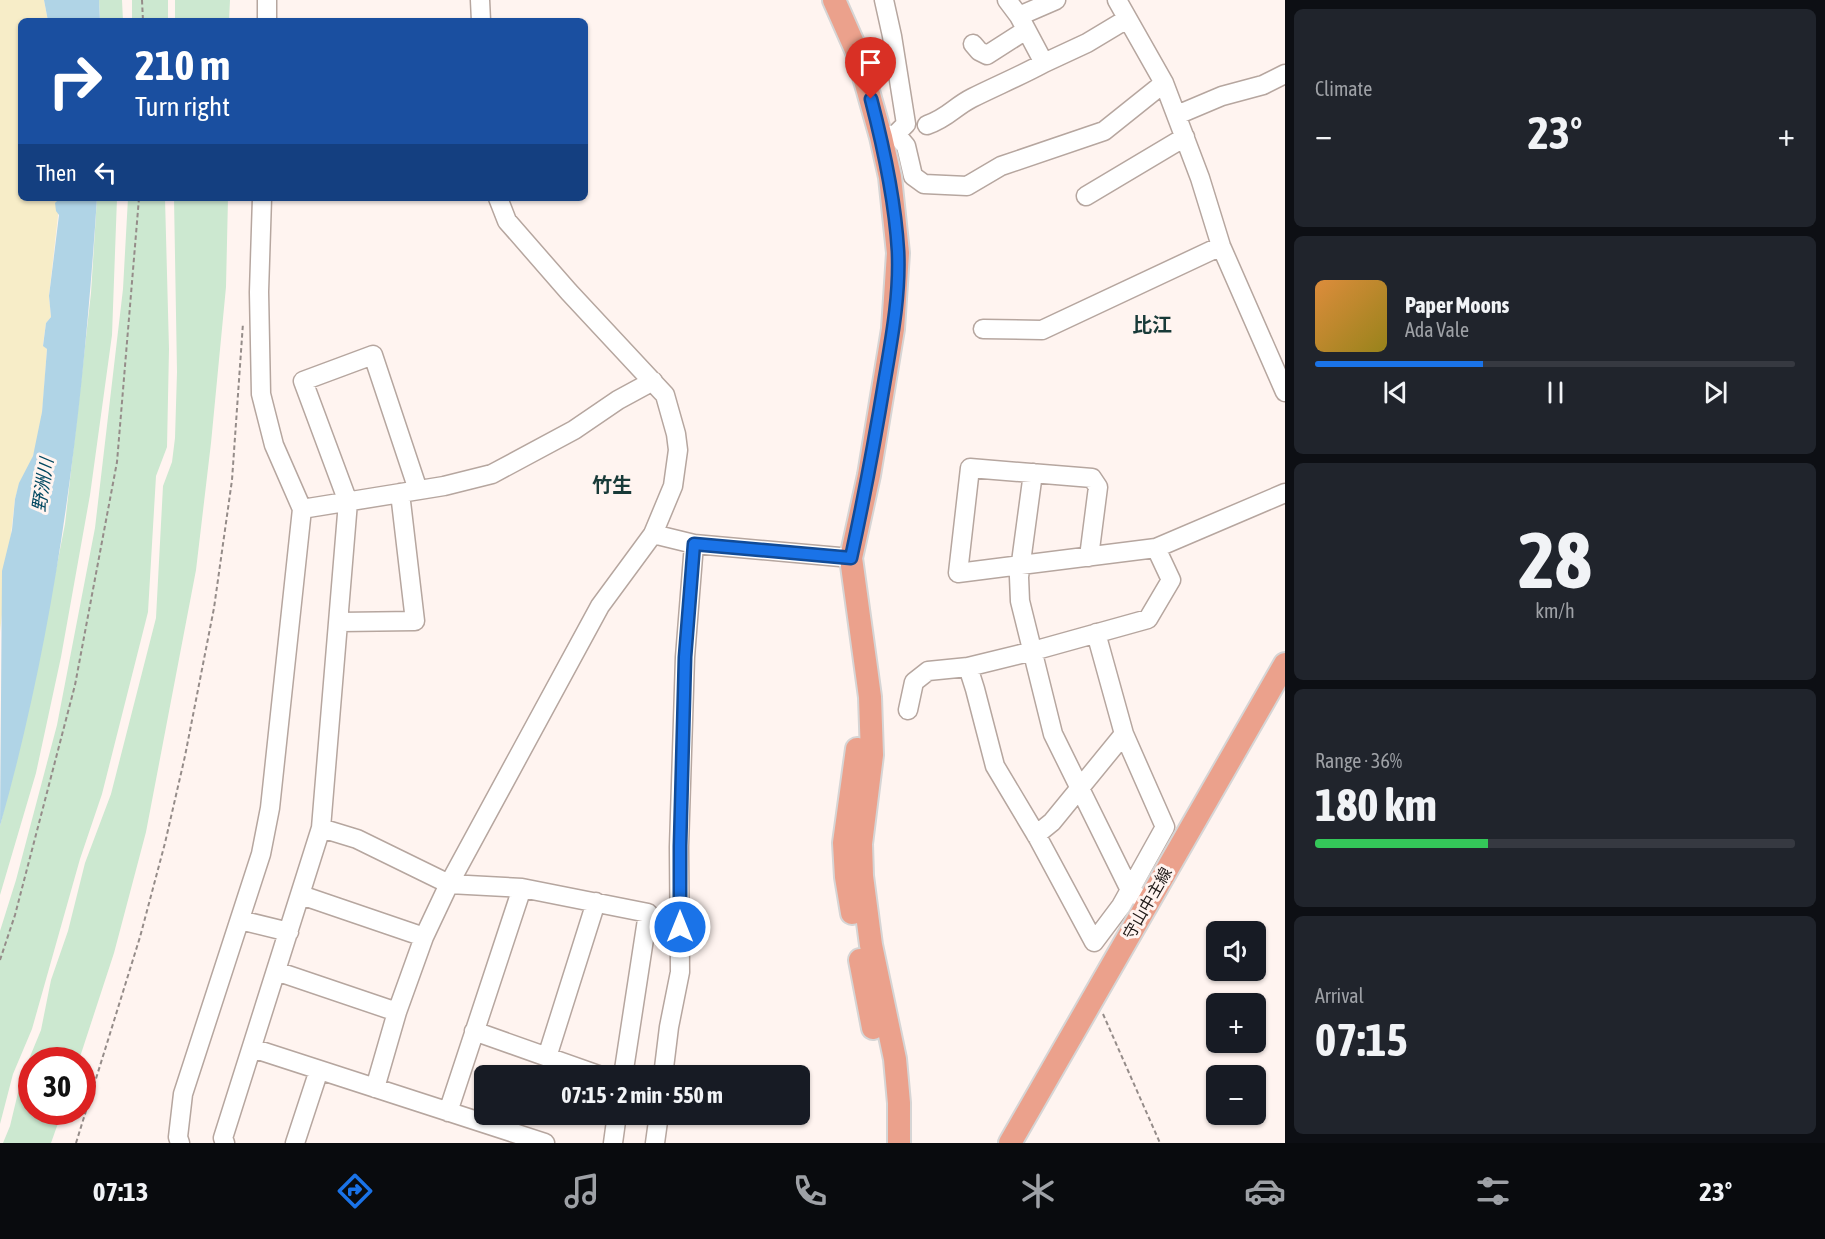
<!DOCTYPE html>
<html lang="en">
<head>
<meta charset="utf-8">
<style>
  body { margin:0; font-family:"Asap Condensed","Noto Sans JP",sans-serif; background:#20242c; color:#f1f3f6; height:100vh; display:flex; flex-direction:column; font-size:22px; white-space:nowrap }
  * { box-sizing:border-box; margin:0 }
  p { font-size:20px; color:#9ea1a6 }
  .icon { flex:none; width:33px; height:33px; fill:none; stroke:currentColor; stroke-width:2; stroke-linecap:round; stroke-linejoin:round }
  .map { position:relative; flex:1; overflow:hidden }
  .drawer { display:flex; flex-direction:column; gap:9px; padding:9px; background:#0d0f14; width:540px }
  .drawer>* { flex:none }
  .guide { position:absolute; left:18px; top:18px; width:570px; height:183px; border-radius:9px; box-shadow:0 2px 4px #0004; background:#1a4fa0; color:#fff; overflow:hidden }
  .buttons { position:absolute; left:1206px; top:921px; display:grid; gap:12px }
  .buttons a { display:grid; place-items:center; width:60px; height:60px; border-radius:9px; background:#171b24; box-shadow:0 2px 4px #0004; font-size:30px }
  .speed { position:absolute; left:18px; top:1047px; display:flex; gap:12px; font-size:30px; font-weight:700; text-align:center }
  .speed>* { display:grid; place-content:center; width:78px; height:78px; border-radius:50%; background:#171b24; box-shadow:0 2px 4px #0004; line-height:1 }
  .speed .limit { border:9px solid #d22; background:#fff; color:#111 }
  .pin { position:absolute; display:grid; place-items:center; width:51px; height:51px; color:#fff; margin:-62px -26px; border-radius:50% 50% 50% 0; rotate:-45deg; box-shadow:0 0 6px #0007 }
  .pin .icon { rotate:45deg }
  .me { position:absolute; width:66px; margin:-33px; rotate:0deg; stroke-linejoin:round; filter:drop-shadow(0 0 4px #0008) }
  .turn { display:flex; align-items:center; gap:21px; height:126px; padding:0 18px; font-size:27px }
  .turn .icon { width:78px; height:78px; stroke-width:2.5 }
  .turn b { display:block; font-size:42px; line-height:51px }
  .then { display:flex; align-items:center; height:57px; padding:0 18px; background:#0003; gap:12px; font-size:22px }
  .big { font-size:45px; font-weight:700; line-height:1.1 }
  .drawer .tile { flex:1; display:flex; flex-direction:column; justify-content:center; gap:9px; min-width:0; padding:0 21px; border-radius:9px; background:#20242c }
  .drawer .dial { align-items:center; gap:0 }
  .dial b { font-size:78px; line-height:1 }
  .song { display:flex; align-items:center; gap:18px }
  .cover { width:72px; height:72px; border-radius:9px; background:linear-gradient(135deg,hsl(30 70% 55%),hsl(50 70% 35%)) }
  .played { height:6px; border-radius:3px; background:linear-gradient(90deg,#1a73e8 35%,#363941 35%) }
  .keys { display:flex; justify-content:space-around; direction:ltr }
  .heat { display:flex; justify-content:space-between; align-items:center; font-size:33px; direction:ltr }
  .charge { height:9px; border-radius:4px; background:linear-gradient(90deg,#34c759 36%,#363941 0) }
  .trip { position:absolute; left:474px; top:1065px; width:336px; height:60px; border-radius:9px; background:#171b24; box-shadow:0 2px 4px #0004; font-weight:700; line-height:60px; text-align:center }
  .tab-bar { display:flex; height:96px; justify-content:space-around; align-items:center; background:#090b0e; color:#9ea1a6 }
  .tab-bar .icon { width:42px; height:42px }
  .tab-bar .active { color:#1a73e8 }
  .tab-bar b { font-size:27px; color:#f1f3f6 }
  main { display:flex; flex:1; min-height:0 }
  .map>svg:first-child { display:block }
  .green { fill:#cce8d0 }
  .sand { fill:#f7edc8 }
  .water { fill:#b0d4e6 }
  .lines { fill:none; stroke-linecap:round; stroke-linejoin:round }
  .minor-casing { stroke:#b6a69f; stroke-width:21 }
  .major-casing { stroke:#d6d5d5; stroke-width:26 }
  .path { stroke:#958c89; stroke-width:2; stroke-dasharray:4.5 3; stroke-linecap:butt }
  .minor { stroke:#fff; stroke-width:18 }
  .major { stroke:#eba18c; stroke-width:22 }
  .route-casing { stroke:#114b97; stroke-width:15 }
  .route { stroke:#1a73e8; stroke-width:10 }
  .labels { text-anchor:middle; stroke-width:6; stroke-linejoin:round; paint-order:stroke }
  .street-label { font-size:16px; fill:#1e1816; stroke:#fff4f0 }
  .water-label { font-size:18px; font-style:italic; fill:#004760; stroke:#fff4f0 }
  .quarter-label { font-size:20px; font-weight:bold; fill:#183a38; stroke:#fff4f0 }
</style>
</head>
<body>
<main>
<div class="map">
<svg width="1285" height="1143" viewBox="0 0 1285 1143">
  <rect width="100%" height="100%" fill="#fff4f0"/>
  <path class="green" d="M99 0H122L123 21H100Z
    M132 0H168V21H132Z
    M175 0H230L229 21H175Z
    M97 198H117L112 335 90 495 61 657 36 773 0 895V826L31 697 65 524 91 293Z
    M128 198H165L169 349 167 447 156 476 148 612 102 794 80 859 32 1029 13 1074 0 1124V931L16 880 57 725 95 528 123 289Z
    M174 198H228L226 287 211 443 196 570 146 832 114 953 79 1060H32V1112H62L51 1143H3L10 1126 22 1076 41 1030 51 980 68 931 85 863 111 794 156 618 163 486 172 462 175 438 177 372Z"/>
  <path class="sand" d="M0 0H44L48 21H21V198H60L49 296 51 317 46 323 43 345 47 349C44 382 44 425 33 456 28 472 19 482 15 499L0 632Z"/>
  <path class="water" d="M44 0H99L100 21H48Z
    M60 198H97C83 409 58 622 0 826L2 571 12 530 15 499 19 483 33 456 42 412 47 349 43 346 46 323 51 317 49 296 59 215 56 211 55 203Z"/>
  <g class="lines">
    <g class="minor-casing">
      <path id="minor" d="M480 0 481 21
        M884 0 892 36 906 124 896 134
        M1007 0 1019 16 1044 63 1087 43 1127 19
        M1117 0 1164 83 1200 178 1221 246 1285 392
        M1019 16 1056 0
        M267 21V0
        M973 44 979 51 987 55 1026 30
        M1177 115 1222 96 1263 85 1285 74
        M927 125C948 118 954 107 972 98 996 86 1020 76 1044 63
        M881 137 896 134 906 146 913 176 924 184 967 186 1001 166 1104 131 1164 83
        M1086 196 1185 137
        M983 329 1042 330 1221 246
        M1033 473 1019 577 1020 601 1053 734 1129 888 1136 895
        M302 509 444 486 492 474 574 430 618 400 653 381
        M653 534 694 544 851 558
        M1089 557 1098 487 1092 478 970 468 958 573 1156 548 1285 493
        M340 622 415 621 400 493
        M968 667 975 689 995 766 1038 838 1094 942 1121 906 1165 827 1124 734 1096 633
        M908 710 914 682 928 671 968 667 1033 651 1148 619 1171 580 1156 548
        M321 828 357 839 449 884 522 888 648 913 623 1076
        M1036 835 1052 822 1124 734
        M301 895 424 937
        M240 920 289 932
        M276 971 397 1012
        M474 1031 601 1076
        M252 1048 545 1143
        M547 1057 596 902
        M663 1076 669 1027 680 972 679 847 685 657 694 544
        M375 1088 397 1012 424 937 449 884 600 606 653 534 673 486 678 450 676 434 665 395 569 292 507 221 498 198
        M448 1112 522 888
        M180 1143 178 1137 183 1094 261 854 270 808 302 509 274 445 261 394 259 292 262 198
        M225 1143 223 1138 321 828 348 502 303 381 373 355 418 490
        M295 1143 319 1070
        M613 1143 617 1114
        M655 1143 659 1114"/>
    </g>
    <g class="major-casing">
      <path id="major" d="M834 0 857 52 881 137 890 177 898 253 893 329 869 475 851 558 870 697 872 755 861 844 862 876 871 945 895 1059 899 1103V1143
        M852 913 846 877 844 843 857 749
        M860 960 873 1028
        M1010 1143 1285 664"/>
    </g>
    <path class="path" d="M142 0 143 21
      M0 960 15 915 75 685 117 462 139 198
      M1103 1014 1160 1143
      M76 1143 140 937 165 843 185 756 214 608 232 480 243 323"/>
    <use href="#minor" class="minor"/>
    <use href="#major" class="major"/>
  </g>
  <g class="lines">
    <g class="route-casing">
      <path id="route" d="M680 927V846L685 657 694 544 851 558C864 498 875 439 885 378 892 337 900 294 898 251 895 199 884 149 871 99"/>
    </g>
    <use href="#route" class="route"/>
  </g>
  <g class="labels">
    <g class="street-label">
      <text transform="translate(1147 903) rotate(-60)" y="6">守山中主線</text>
    </g>
    <g class="water-label">
      <text transform="translate(43 485) rotate(-81)" y="6">野洲川</text>
    </g>
    <g class="quarter-label">
      <text x="1152" y="332">比江</text>
      <text x="612" y="492">竹生</text>
    </g>
  </g>
</svg>
<div class="buttons">
<a><svg class="icon" aria-label="sound" viewBox="0 0 24 24"><path d="M4 9h4l5-4v14l-5-4H4zM17 9q2 3 0 6"/></svg></a>
<a>+</a>
<a>−</a>
</div>
<div class="speed"><div class="limit">30</div></div>
<div class="pin" style="left:871px;top:99px;background:#d93025"><svg class="icon" aria-label="arrive" viewBox="0 0 24 24"><path d="M6 21V4h12l-3 4 3 4H6"/></svg></div>
<svg class="me" style="left:680px;top:927px" viewBox="-20 -20 40 40"><circle r="17" fill="#1a73e8" stroke="#fff" stroke-width="3"/><path d="M0-11L8 9 0 5-8 9z" fill="#fff"/></svg>
<div class="trip">07:15 · 2 min · 550 m</div>
<div class="guide">
<div class="turn"><svg class="icon" aria-label="right" viewBox="0 0 24 24"><path d="M7 20v-9h11M14 6l5 5-5 5"/></svg><div><b>210 m</b>Turn right</div></div>
<div class="then">Then<svg class="icon" aria-label="left" viewBox="0 0 24 24"><path d="M17 20v-9H6M10 6l-5 5 5 5"/></svg></div>
</div>
</div>
<section class="drawer">
<div class="tile"><p>Climate</p>
<div class="heat"><a>−</a><b class="big">23°</b><a>+</a></div>
</div>
<div class="tile">
<div class="song"><i class="cover"></i><div><b>Paper Moons</b><p>Ada Vale</p></div></div>
<div class="played"></div>
<div class="keys"><svg class="icon" aria-label="previous" viewBox="0 0 24 24"><path d="M18 5L8 12l10 7zM5 5v14"/></svg><svg class="icon" aria-label="pause" viewBox="0 0 24 24"><path d="M8 5v14M16 5v14"/></svg><svg class="icon" aria-label="next" viewBox="0 0 24 24"><path d="M6 5l10 7-10 7zM19 5v14"/></svg></div>
</div>
<div class="tile dial"><b>28</b><p>km/h</p></div>
<div class="tile"><p>Range · 36%</p><b class="big">180 km</b><div class="charge"></div></div>
<div class="tile"><p>Arrival</p><b class="big">07:15</b></div>
</section>
</main>
<nav class="tab-bar">
<b>07:13</b>
<svg class="icon active" aria-label="directions" viewBox="0 0 24 24"><path d="M12 3l9 9-9 9-9-9zM9 14v-3h6M13 9l2 2-2 2"/></svg>
<svg class="icon" aria-label="music" viewBox="0 0 24 24"><path d="M9 18V5l10-2v13"/><circle cx="6" cy="18" r="3"/><circle cx="16" cy="16" r="3"/></svg>
<svg class="icon" aria-label="phone" viewBox="0 0 24 24"><path d="M5 4h4l2 5-3 2q2 4 5 5l2-3 5 2v4C11 20 4 13 5 4z"/></svg>
<svg class="icon" aria-label="climate" viewBox="0 0 24 24"><path d="M12 3v18M4 7l16 10M4 17L20 7"/></svg>
<svg class="icon" aria-label="car" viewBox="0 0 24 24"><path d="M5 17H2v-5l4-1 3-4h7l3 4 3 1v5h-3M9 17h6M6 11h13"/><circle cx="7" cy="17" r="2"/><circle cx="17" cy="17" r="2"/></svg>
<svg class="icon" aria-label="filters" viewBox="0 0 24 24"><path d="M4 7h16M4 17h16"/><circle cx="9" cy="7" r="2"/><circle cx="15" cy="17" r="2"/></svg>
<b>23°</b>
</nav>
</body>
</html>
